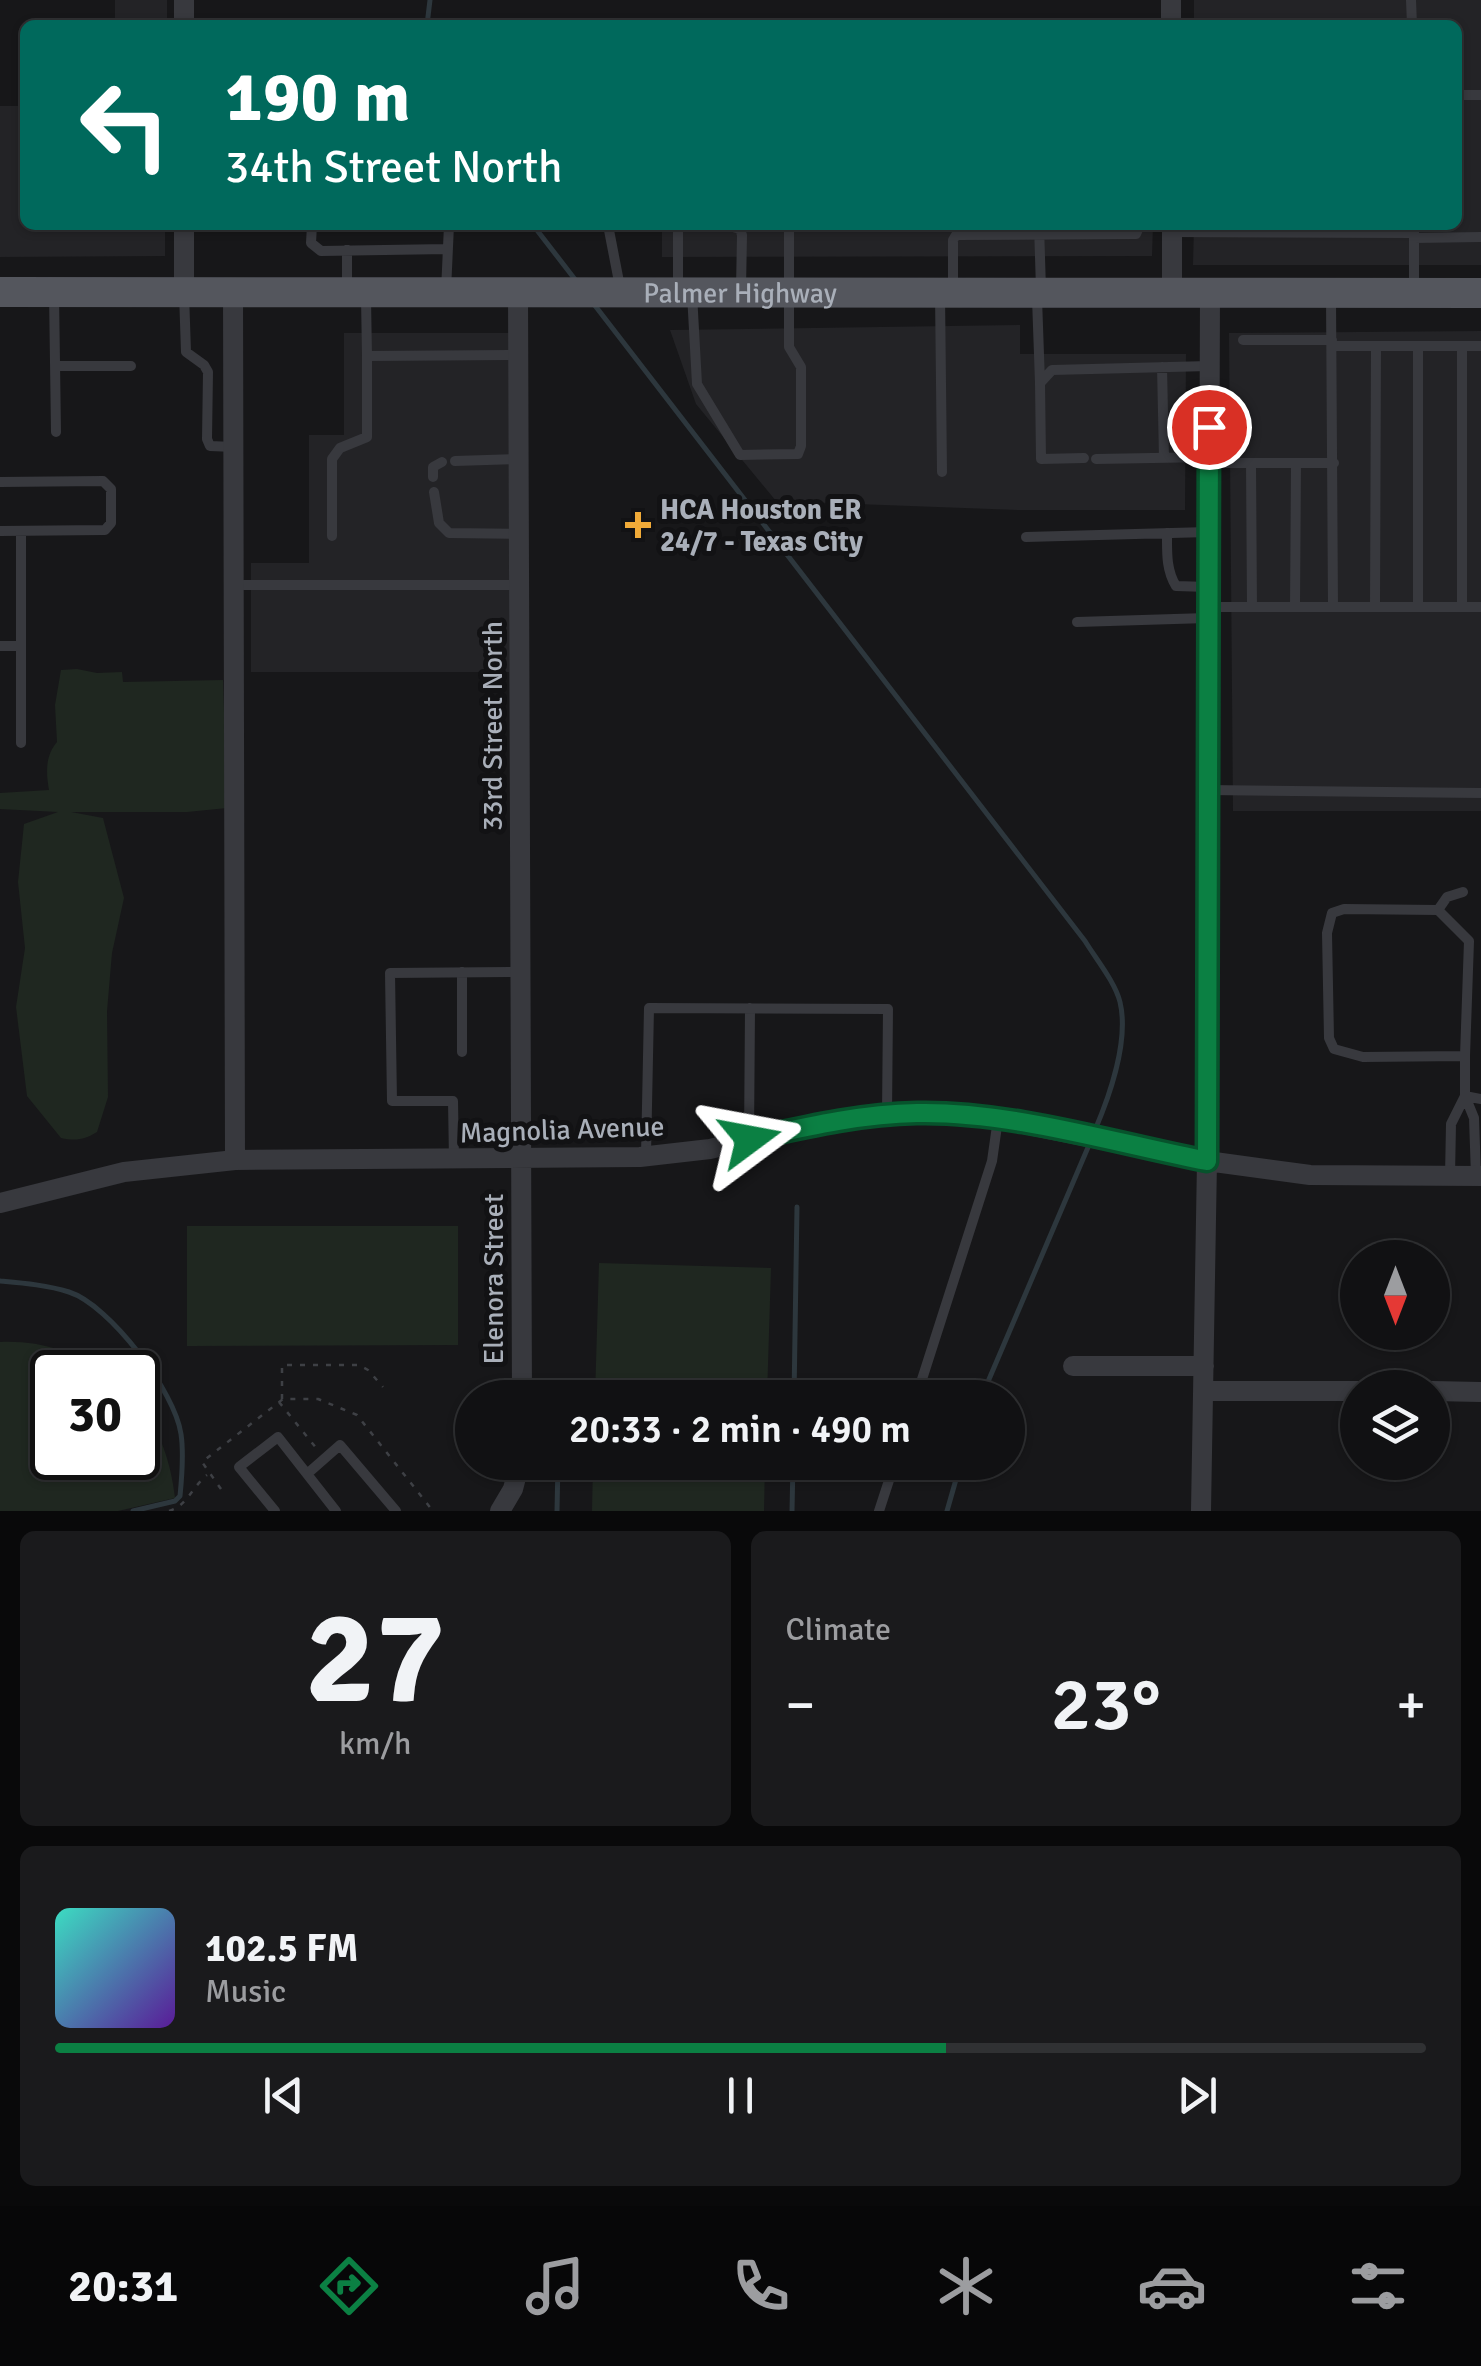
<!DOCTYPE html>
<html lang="en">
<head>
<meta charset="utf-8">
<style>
  body { margin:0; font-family:Signika,sans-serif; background:#1a1a1c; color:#f1f3f6; height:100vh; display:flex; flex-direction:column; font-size:38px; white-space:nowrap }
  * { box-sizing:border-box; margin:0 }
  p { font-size:32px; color:#9c9da0 }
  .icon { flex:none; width:55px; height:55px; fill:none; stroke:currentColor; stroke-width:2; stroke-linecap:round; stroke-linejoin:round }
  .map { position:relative; height:1511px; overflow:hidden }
  .side { display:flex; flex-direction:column; gap:20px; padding:20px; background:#09090a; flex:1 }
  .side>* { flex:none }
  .hud { position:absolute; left:20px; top:20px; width:1442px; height:210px; border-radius:15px; box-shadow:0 2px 8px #0004,0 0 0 2px #303133; background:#00695c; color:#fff; overflow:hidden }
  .needle { width:65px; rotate:180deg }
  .tools { position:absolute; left:1340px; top:1240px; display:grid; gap:20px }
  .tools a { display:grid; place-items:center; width:110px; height:110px; border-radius:50%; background:#111113; box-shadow:0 2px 8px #0004,0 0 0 2px #303133; font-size:50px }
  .speed { position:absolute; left:30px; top:1350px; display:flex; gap:20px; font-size:50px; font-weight:700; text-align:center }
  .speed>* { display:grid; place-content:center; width:130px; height:130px; border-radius:50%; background:#111113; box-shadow:0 2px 8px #0004,0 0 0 2px #303133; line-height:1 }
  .speed .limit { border:5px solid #111; border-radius:15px; background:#fff; color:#111 }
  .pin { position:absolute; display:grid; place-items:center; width:85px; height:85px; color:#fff; margin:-42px; border:5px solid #fff; border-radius:50%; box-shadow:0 2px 10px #0007 }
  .me { position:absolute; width:110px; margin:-55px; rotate:77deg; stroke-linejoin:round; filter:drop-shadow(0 0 8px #0008) }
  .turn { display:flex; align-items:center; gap:35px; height:210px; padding:0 40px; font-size:45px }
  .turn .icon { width:130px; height:130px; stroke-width:2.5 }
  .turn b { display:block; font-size:70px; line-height:85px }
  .big { font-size:75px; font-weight:600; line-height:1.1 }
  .side .widget { flex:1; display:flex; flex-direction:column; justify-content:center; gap:15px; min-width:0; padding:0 35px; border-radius:15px; background:#1a1a1c }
  .side .dial { align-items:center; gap:0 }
  .dial b { font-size:130px; line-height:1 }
  .song { display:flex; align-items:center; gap:30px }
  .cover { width:120px; height:120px; border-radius:15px; background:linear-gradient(135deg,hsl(170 70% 55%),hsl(270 70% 35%)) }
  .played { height:10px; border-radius:5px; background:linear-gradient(90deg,#0b8043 65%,#303133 65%) }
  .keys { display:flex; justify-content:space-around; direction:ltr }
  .heat { display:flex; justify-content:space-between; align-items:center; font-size:55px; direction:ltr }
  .side .tiles { flex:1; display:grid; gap:20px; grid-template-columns:1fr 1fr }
  .widget:last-child { grid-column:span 2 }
  .trip { position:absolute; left:455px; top:1380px; width:570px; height:100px; border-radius:50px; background:#111113; box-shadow:0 2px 8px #0004,0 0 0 2px #303133; font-weight:600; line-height:100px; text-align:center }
  .menu { display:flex; height:160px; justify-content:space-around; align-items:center; background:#070708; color:#9c9da0 }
  .menu .icon { width:70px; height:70px }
  .menu .current { color:#0b8043 }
  .menu b { font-size:45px; color:#f1f3f6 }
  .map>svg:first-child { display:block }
  .built { fill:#232326 }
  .green { fill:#1f2720 }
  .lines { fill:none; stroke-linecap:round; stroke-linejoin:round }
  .stream { stroke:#2d373d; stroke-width:5 }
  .path { stroke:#3e4045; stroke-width:2.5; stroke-dasharray:5 8; stroke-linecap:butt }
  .lane { stroke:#38393e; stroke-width:10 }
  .street { stroke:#38393e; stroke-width:20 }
  .primary { stroke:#54565d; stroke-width:30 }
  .route-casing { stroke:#07532c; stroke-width:25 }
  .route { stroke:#0b8043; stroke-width:18 }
  .poi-dot { fill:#f0aa38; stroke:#121214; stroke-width:4 }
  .labels { text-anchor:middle; stroke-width:10; stroke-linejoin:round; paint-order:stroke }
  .street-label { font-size:28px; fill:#a9afb9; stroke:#121214 }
  .poi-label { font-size:28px; font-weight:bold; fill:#a9afb9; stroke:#121214; text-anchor:start }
</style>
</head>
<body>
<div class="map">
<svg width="1481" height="1511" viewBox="0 0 1481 1511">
  <rect width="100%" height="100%" fill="#171719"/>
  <path class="built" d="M115 0H167V25H115Z
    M1194 0H1481V265H1193L1194 225H1458V25H1194Z
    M0 106H25V225H165V256L0 257Z
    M662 225H1153L1152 256 662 257Z
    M1020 325V354H1186L1185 510H1018L776 501 696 404 670 330Z
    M1481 331V811H1233L1229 333Z
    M344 333H509V672H251V563H309V435H344Z"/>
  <path class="green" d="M77 669 97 673 122 672 123 682 223 680 227 808 187 812H71L103 818 124 898 112 953 107 1011 108 1097 97 1132C84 1140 76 1141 61 1138L27 1096 16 1007 25 948 18 882 24 824 58 812 0 809V793L49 790C46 773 45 756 57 742L55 705 61 670Z
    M187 1226H458V1345L187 1346Z
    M599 1263 771 1268 767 1397H595Z
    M0 1342C40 1340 73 1352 107 1372H52V1458H138V1401C160 1430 171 1462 175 1498L118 1511H0Z
    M593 1463H765L764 1511H592Z"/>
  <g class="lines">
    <path class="stream" d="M427 25 430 0
      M533 225 577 282
      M593 303 1085 941C1096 959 1115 982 1120 1002 1129 1040 1110 1095 1095 1130
      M0 1281C22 1283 47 1285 69 1292 110 1305 175 1392 181 1434 184 1454 182 1476 180 1496L175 1501 133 1511
      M794 1398 797 1207
      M981 1398 1089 1145
      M557 1511 558 1462
      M792 1511 793 1462
      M947 1511 961 1462"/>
    <path class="path" d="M282 1399V1365H359L368 1370 383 1387
      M279 1402 317 1449
      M221 1489 202 1462 283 1399H318L357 1415 433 1511
      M169 1511C187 1506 192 1487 207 1475"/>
    <path class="lane" d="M1411 0 1412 25
      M1458 95H1481
      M312 225 311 243 321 251 448 249
      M608 225 620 287
      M726 225 740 229 742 235 741 289
      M1039 225 1041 289
      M1414 225V289
      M608 226 624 225
      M1172 232 1414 233
      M1414 238 1481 237
      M347 250V289
      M953 288V240L956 235 1136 234 1140 225
      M678 289V225
      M446 291 449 225
      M54 293 56 432
      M184 293 186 352 204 365 208 372 207 439 210 446 234 447
      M692 294 697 384 740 455 798 454 801 446V367L789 347V225
      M940 294 942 472
      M366 298 367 356 517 355
      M1037 298 1040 383
      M1331 298 1333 607
      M1243 340H1332
      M1332 346H1481
      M1418 346V607
      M1462 346V607
      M55 366H131
      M1162 367 1164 458
      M1084 458 1041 459 1040 383 1052 370 1209 366
      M1096 459 1209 457
      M455 461 518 459
      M1210 463H1334
      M1251 463 1252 607
      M433 477V467L442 462
      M0 482 103 481 111 489V523L105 530 0 531
      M434 492 439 523 449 533 519 534
      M21 531V743
      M1167 533C1167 552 1166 570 1176 586L1208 587
      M332 536V459L340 448 367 437V356
      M1026 537 1208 532
      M235 585H519
      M1208 607H1481
      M1295 607 1296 463
      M1375 607 1376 346
      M1077 622 1207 618
      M0 646H21
      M1207 790 1481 793
      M1344 909 1438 910 1469 941 1465 1056 1363 1057 1334 1049 1329 1038 1327 933 1332 913Z
      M1438 910 1447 897 1463 892
      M462 972V1052
      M1465 1056V1096L1474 1118 1476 1176
      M1465 1096 1481 1099
      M749 1139 750 1008
      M646 1155 649 1008 888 1009 887 1114
      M454 1160 453 1101H392L390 973 520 972
      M1450 1176 1451 1124 1465 1096
      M916 1398 992 1161 998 1119
      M307 1474 340 1445 396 1511
      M275 1511 239 1467 278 1437 336 1511
      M879 1511 895 1462"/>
    <path class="street" d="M184 0V25
      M1171 0V25
      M184 225V292
      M1172 225V292
      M233 291 235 1160
      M518 292 522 1398
      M0 1203 124 1172 235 1160 640 1157 710 1149 820 1123 918 1113 998 1119 1207 1161 1310 1175 1481 1176
      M1073 1366H1204
      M1204 1391H1358
      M1432 1391 1481 1392
      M500 1511 513 1489 520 1462
      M1201 1511 1207 1161 1210 292"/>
    <path class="primary" id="s1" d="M0 292 1481 293"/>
  </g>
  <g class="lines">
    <g class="route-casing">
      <path id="route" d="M750 1139C805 1127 860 1114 917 1113 1010 1111 1115 1143 1207 1161L1209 427"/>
    </g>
    <use href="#route" class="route"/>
  </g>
  <path class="poi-dot" d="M633 510h10v10h10v10h-10v10h-10v-10h-10v-10h10z"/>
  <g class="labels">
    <g class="street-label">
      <text dy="10" stroke="none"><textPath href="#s1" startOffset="740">Palmer Highway</textPath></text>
      <text transform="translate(492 726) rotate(-90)" y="10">33rd Street North</text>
      <text transform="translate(562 1129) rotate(-2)" y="10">Magnolia Avenue</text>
      <text transform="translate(493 1279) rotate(-90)" y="10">Elenora Street</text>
    </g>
    <g class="poi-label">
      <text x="660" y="519">HCA Houston ER<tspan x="660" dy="32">24/7 - Texas City</tspan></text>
    </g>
  </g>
</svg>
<div class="tools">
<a><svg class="needle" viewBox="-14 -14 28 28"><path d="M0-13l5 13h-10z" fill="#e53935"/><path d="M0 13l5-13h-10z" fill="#9c9da0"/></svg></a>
<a><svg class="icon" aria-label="layers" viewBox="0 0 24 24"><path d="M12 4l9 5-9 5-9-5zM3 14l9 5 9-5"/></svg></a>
</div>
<div class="speed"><div class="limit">30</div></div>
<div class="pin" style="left:1209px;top:427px;background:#d93025"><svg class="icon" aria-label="arrive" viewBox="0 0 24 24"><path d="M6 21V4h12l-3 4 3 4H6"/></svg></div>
<svg class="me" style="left:750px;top:1139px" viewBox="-20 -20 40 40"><path d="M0-17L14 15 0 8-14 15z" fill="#0b8043" stroke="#fff" stroke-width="4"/></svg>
<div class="trip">20:33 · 2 min · 490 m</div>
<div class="hud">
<div class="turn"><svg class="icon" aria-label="left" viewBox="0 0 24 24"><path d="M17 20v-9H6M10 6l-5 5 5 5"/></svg><div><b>190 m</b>34th Street North</div></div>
</div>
</div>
<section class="side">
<div class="tiles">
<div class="widget dial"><b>27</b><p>km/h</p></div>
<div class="widget"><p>Climate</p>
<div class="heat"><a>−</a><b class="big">23°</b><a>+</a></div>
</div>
<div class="widget">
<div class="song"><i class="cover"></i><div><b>102.5 FM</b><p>Music</p></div></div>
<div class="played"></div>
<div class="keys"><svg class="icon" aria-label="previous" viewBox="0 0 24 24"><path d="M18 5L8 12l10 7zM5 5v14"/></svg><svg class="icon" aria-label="pause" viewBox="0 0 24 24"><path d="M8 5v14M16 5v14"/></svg><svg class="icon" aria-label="next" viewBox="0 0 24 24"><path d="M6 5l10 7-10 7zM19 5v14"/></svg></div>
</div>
</div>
</section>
<nav class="menu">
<b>20:31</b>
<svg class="icon current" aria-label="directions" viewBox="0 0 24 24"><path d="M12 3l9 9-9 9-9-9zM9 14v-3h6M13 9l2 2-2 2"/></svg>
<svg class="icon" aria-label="music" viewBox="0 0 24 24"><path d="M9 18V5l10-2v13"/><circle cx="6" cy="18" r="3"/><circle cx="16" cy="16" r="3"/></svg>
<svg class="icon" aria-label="phone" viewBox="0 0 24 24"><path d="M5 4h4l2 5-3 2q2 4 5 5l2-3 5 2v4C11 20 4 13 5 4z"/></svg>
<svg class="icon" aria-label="climate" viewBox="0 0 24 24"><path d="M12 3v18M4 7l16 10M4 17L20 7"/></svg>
<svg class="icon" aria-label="car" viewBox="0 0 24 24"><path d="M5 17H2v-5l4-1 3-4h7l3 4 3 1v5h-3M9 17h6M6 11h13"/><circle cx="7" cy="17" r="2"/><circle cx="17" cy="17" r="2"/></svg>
<svg class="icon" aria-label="filters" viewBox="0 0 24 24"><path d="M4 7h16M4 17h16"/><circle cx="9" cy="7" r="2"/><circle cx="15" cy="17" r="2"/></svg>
</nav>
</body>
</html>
